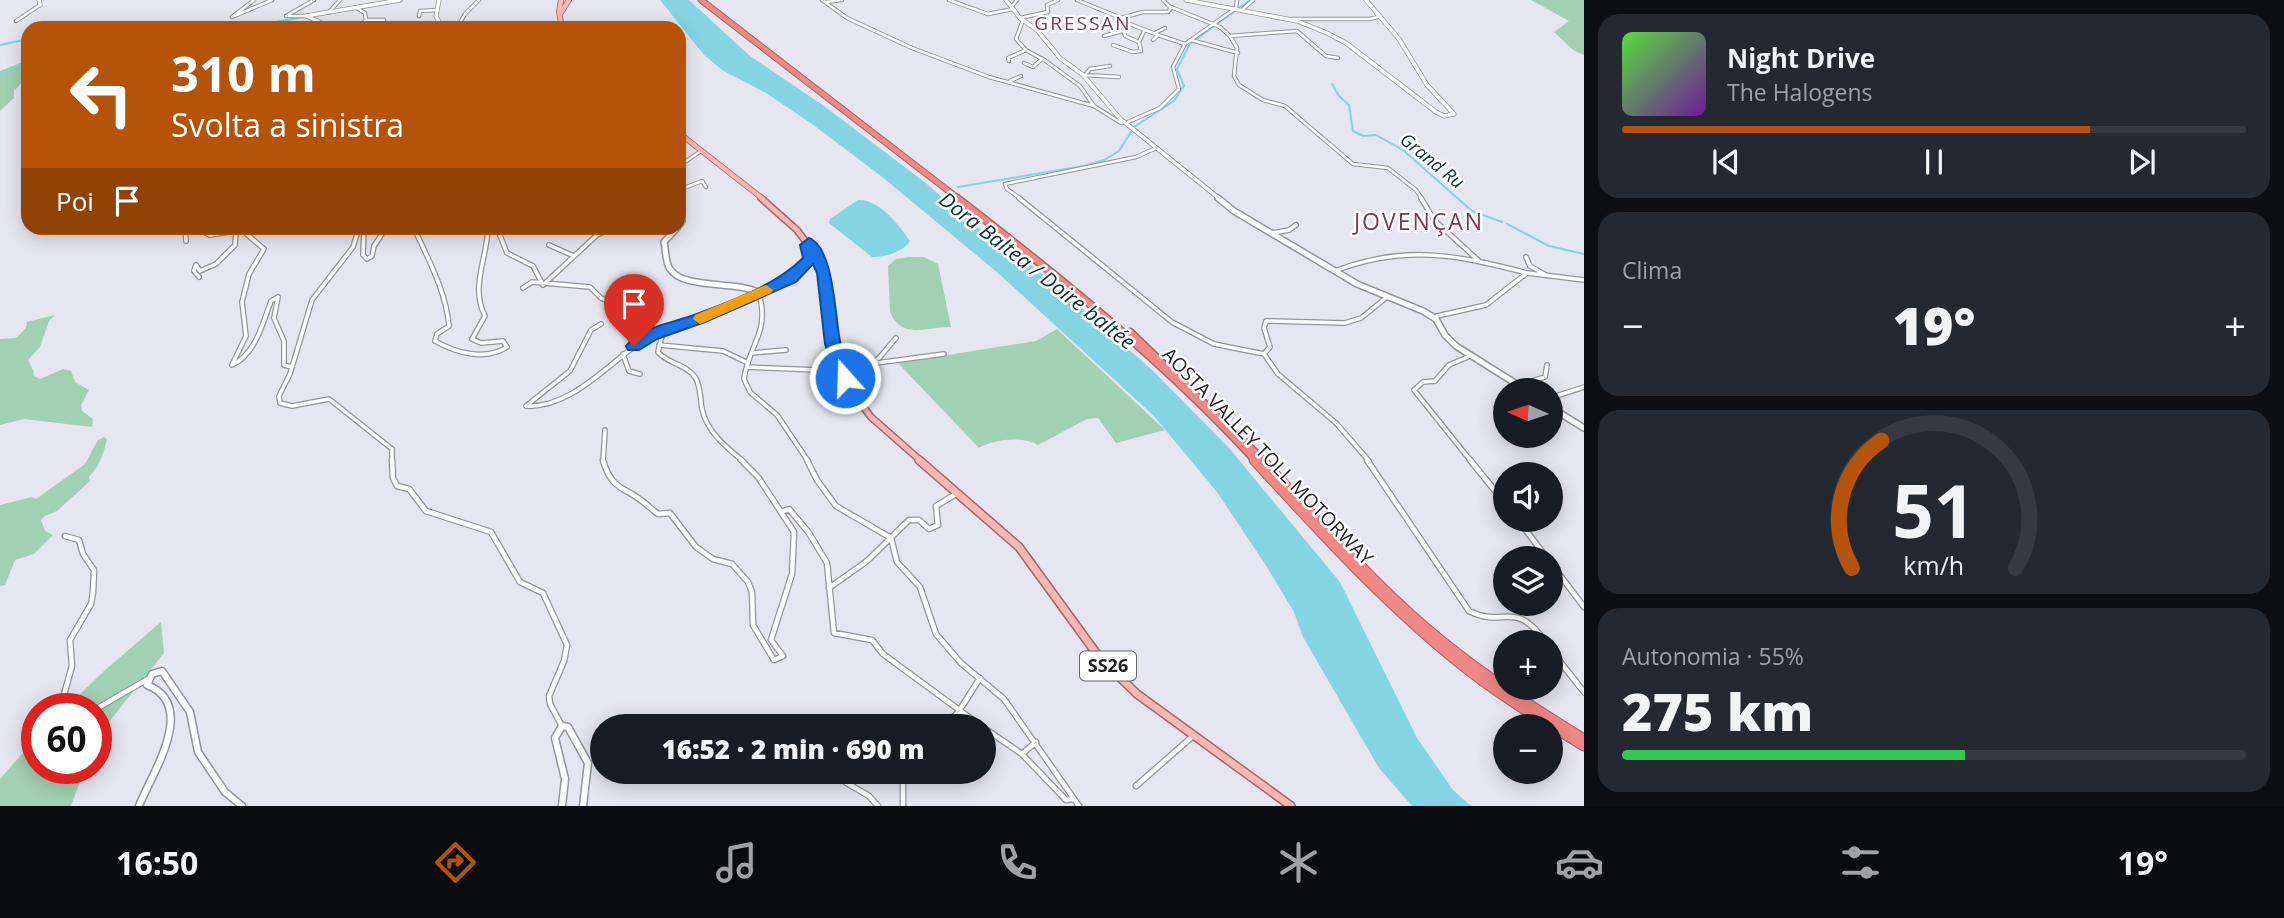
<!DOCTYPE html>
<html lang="it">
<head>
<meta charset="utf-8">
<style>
  body { margin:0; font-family:"Open Sans",sans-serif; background:#242831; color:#f1f3f6; height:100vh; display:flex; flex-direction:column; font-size:26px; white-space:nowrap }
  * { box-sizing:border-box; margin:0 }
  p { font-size:23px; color:#9ea1a6 }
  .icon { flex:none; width:38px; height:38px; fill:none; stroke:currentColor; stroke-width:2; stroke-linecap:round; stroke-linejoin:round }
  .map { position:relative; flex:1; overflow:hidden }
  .sheet { display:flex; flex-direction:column; gap:14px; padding:14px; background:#0d0f14; width:700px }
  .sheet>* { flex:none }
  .guide { position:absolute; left:21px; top:21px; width:665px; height:214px; border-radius:21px; box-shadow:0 4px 18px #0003; background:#b45309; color:#fff; overflow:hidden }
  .needle { width:46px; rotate:273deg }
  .fabs { position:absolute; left:1493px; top:378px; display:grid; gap:14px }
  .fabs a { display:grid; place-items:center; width:70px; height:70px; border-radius:50%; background:#171b24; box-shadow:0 4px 18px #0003; font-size:35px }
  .speed { position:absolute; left:21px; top:693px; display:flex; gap:14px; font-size:35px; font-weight:700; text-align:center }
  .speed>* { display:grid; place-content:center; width:91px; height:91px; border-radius:50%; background:#171b24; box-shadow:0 4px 18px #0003; line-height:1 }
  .speed .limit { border:10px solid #d22; background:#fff; color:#111 }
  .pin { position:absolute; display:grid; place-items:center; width:60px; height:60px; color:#fff; margin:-72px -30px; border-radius:50% 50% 50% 0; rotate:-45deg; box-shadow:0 0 7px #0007 }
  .pin .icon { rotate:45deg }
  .me { position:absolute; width:77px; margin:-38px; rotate:340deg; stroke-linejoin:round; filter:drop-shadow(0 0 5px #0008) }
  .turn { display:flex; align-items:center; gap:24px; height:147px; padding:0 35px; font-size:32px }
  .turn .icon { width:91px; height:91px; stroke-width:2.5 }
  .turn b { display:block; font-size:49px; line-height:60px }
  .then { display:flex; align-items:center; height:66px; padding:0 35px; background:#0003; gap:14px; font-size:26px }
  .big { font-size:52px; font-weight:800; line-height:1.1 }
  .sheet .widget { flex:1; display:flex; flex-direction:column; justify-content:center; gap:10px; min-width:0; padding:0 24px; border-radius:21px; background:#242831 }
  .sheet .dial { align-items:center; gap:0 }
  .dial svg { height:182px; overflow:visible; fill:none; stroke:#363941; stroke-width:7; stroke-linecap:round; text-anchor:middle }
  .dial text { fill:#f1f3f6; stroke:none }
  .song { display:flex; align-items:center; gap:21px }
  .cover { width:84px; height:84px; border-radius:10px; background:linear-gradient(135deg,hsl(110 70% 55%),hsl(280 70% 35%)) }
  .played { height:7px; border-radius:4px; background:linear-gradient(90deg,#b45309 75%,#363941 75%) }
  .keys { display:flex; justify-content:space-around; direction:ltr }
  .heat { display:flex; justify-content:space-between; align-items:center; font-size:38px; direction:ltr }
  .charge { height:10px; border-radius:5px; background:linear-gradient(90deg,#34c759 55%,#363941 0) }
  .trip { position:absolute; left:590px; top:714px; width:406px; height:70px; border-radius:35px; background:#171b24; box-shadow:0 4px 18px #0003; font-weight:800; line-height:70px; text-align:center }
  .tab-bar { display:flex; height:112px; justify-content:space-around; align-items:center; background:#090b0e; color:#9ea1a6 }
  .tab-bar .icon { width:49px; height:49px }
  .tab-bar .on { color:#b45309 }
  .tab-bar b { font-size:32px; color:#f1f3f6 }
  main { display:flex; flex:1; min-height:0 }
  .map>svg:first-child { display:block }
  .green { fill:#a2d0b4 }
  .water { fill:#84d4e4 }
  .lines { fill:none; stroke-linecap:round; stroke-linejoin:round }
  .stream { stroke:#84d4e4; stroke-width:2 }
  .street-far2-casing { stroke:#94949e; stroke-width:4.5 }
  .street-far1-casing { stroke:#94949e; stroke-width:6 }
  .street-casing { stroke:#94949e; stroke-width:7 }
  .secondary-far2-casing { stroke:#94949e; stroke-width:5 }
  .secondary-far1-casing { stroke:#94949e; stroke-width:8 }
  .secondary-casing { stroke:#94949e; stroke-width:9 }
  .primary-far2-casing { stroke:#a96465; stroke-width:6 }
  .primary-far1-casing { stroke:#a96465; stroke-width:8 }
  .primary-casing { stroke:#a96465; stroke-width:10 }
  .highway-far2-casing { stroke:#a96465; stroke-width:7 }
  .highway-far1-casing { stroke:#a96465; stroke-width:9 }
  .highway-casing { stroke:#a96465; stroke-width:11 }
  .street-far2 { stroke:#fff; stroke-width:2.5 }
  .street-far1 { stroke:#fff; stroke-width:3.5 }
  .street { stroke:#fff; stroke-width:4.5 }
  .secondary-far2 { stroke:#fff; stroke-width:3.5 }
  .secondary-far1 { stroke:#fff; stroke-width:5 }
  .secondary { stroke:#fff; stroke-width:6 }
  .primary-far2 { stroke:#f7b7b7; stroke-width:4.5 }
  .primary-far1 { stroke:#f7b7b7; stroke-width:5 }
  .primary { stroke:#f7b7b7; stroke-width:7 }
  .highway-far2 { stroke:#f18787; stroke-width:5 }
  .highway-far1 { stroke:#f18787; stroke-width:6 }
  .highway { stroke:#f18787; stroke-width:9 }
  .route { fill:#1a73e8; stroke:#114b97; stroke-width:2 }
  .slow { fill:#f59e0b }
  .labels { text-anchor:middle; stroke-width:5; stroke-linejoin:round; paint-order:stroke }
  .far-water-label { font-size:18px; font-style:italic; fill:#0a3239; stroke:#fff }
  .shield { fill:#fff; stroke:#646467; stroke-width:2 }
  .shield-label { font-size:18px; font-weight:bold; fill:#222226 }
  .far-quarter-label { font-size:19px; letter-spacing:2px; fill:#7e3954; stroke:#fff }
  .street-label { font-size:19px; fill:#222226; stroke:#fff }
  .water-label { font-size:21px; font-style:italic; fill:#0a3239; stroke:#fff }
  .quarter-label { font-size:23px; letter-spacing:2px; fill:#7e3954; stroke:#fff }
</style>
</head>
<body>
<main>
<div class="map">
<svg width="1584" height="806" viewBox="0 0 1584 806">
  <rect width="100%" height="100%" fill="#e5e6f0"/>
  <path class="green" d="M1531 0H1584V55L1573 50 1554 32 1569 21Z
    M28 60V76L14 91V98L0 111V71Z
    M909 257H924L938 264 951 327C929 326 902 341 890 312L888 266 896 259Z
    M55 315 49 321 40 347 28 360 33 370 34 376 40 379 63 369 71 371 75 382 89 390 81 405 82 411 93 419 92 427 24 419 0 425V339L16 338 26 328 27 322Z
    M1057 329 1165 430 1116 443 1098 418 1087 419 1038 445C1022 436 994 439 979 448L898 363 1036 341Z
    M104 437 107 439C104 453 99 467 89 477L90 481 57 511 45 516 41 520 45 531 53 535 34 554 15 560 5 585 0 586V505L32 497 36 499 85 464 98 440Z
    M161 622 164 653 96 738V709H65L104 671Z
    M37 737V768H85L71 806H0V779Z"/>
  <path class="water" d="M660 0H689L750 56 824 106 927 184 965 218 1048 278 1152 370 1229 448 1340 582 1417 738 1453 790 1471 806H1412L1379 768 1303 637 1294 612 1265 564 1217 492 1153 415 998 273 881 176 812 124 766 93 722 70 704 55Z
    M858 200C879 199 899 225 910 241 903 252 886 257 872 257L829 223 830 219Z"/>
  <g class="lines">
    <path class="stream" d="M367 7 386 4
      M239 28 299 18
      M0 45 28 39
      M0 75 28 65
      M1332 84 1339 96 1349 105 1353 131 1363 136 1376 135 1403 150 1472 211 1502 222
      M958 187 1084 166 1104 160 1119 151 1134 127 1174 101 1184 86 1177 69 1190 44 1250 0
      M1507 224 1549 246 1584 254"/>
    <g class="street-far2-casing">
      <path id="street-far2" d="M254 0 232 17 272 0
        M822 0 847 18 912 48 989 77 1094 106 1121 123
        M949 0 988 14 1013 9
        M1077 0 1121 18
        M826 2 842 0
        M1012 6 1017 0
        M355 7 365 13 366 20H384
        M1171 7 1220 27 1230 36
        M1242 10 1253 0
        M329 12 340 0
        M306 16H286L314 0
        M419 16 420 11 437 10
        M1020 18 1048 12 1047 5 1058 0
        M1292 19H1369L1378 17 1376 12
        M1023 20 1016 39 1026 50 1042 59 1033 67 1024 63
        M16 21 40 5
        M1122 21 1125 36 1139 42
        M360 26 366 20
        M457 28 465 14 479 0
        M1155 33 1165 28
        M1158 35 1122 21 1121 18 1143 12H1168L1171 8 1163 0
        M1104 36 1122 31
        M1153 40 1158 35 1185 44
        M1191 40 1238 53
        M1113 45 1133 52 1141 51 1139 42 1144 31
        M1338 58 1326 56 1297 31 1230 36 1237 48 1234 76 1239 85 1263 100 1285 106 1353 164 1388 168 1416 190 1422 199
        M1043 59 1080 86 1094 106
        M1009 61 1008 58 1026 50
        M1086 74 1090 69 1110 66
        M1083 75 1119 77
        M1010 81 1021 76
        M1128 122 1160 108 1179 89 1173 67 1185 44 1236 8 1237 0
        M679 166 701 151
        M679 190 702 181 706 187
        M1021 199 1007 189 1005 184 1136 157 1156 148"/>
    </g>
    <g class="street-far1-casing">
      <path id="street-far1" d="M1019 198 1172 322 1214 344 1264 354
        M1421 198 1434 220 1479 261
        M185 228 186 241
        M196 228 210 235 242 230 264 249 249 274 242 302 246 336 232 365C255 355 263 323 271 301L278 297 274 318 284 341V365L292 367
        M359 228 353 247 312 300 290 374 279 396 280 403 292 406 329 399 392 449V461
        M364 228 363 255 367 259 372 256 374 246 386 228
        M414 228C428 259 446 291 449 326L437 334 435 341C456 353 485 361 507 347L503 341 481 343 472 339 485 316C470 287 487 259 488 228
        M497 228 507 253 533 266 543 285 597 235 601 228
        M1273 233 1289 230 1296 225
        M597 235 612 228
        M549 245 574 256
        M1526 257 1530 266 1546 275
        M196 265 200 271 216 264 235 245 236 232
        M195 267 194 271 199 277
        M1335 271C1405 244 1457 255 1527 273
        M523 288 532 282 590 287 601 298 633 313 652 335
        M759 293C770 334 749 343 744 379L750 392 777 415 808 461
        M1436 319 1437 316 1486 305 1527 273 1584 280
        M601 324 591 330 570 371 526 406C571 409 611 361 646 338 660 329 676 327 692 322 734 308 779 292 810 259L809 250
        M663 331 658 352C668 364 686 364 695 377 701 386 700 399 702 409 707 432 726 447 743 461
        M659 345 723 351 748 363
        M752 353 786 350
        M623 354 629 371 640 374
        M1470 356 1449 365 1435 381 1423 382 1414 390 1471 461
        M871 363 879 358 896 338
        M747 367 818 370
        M839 368 944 354
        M1519 385 1545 377 1547 365
        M1550 398 1584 387
        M603 461 605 430
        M1369 461 1336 423 1278 374 1264 354 1270 347 1264 328 1266 321 1345 323 1361 318 1387 297"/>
    </g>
    <g class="street-casing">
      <path id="street" d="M392 460 393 478 397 486 409 489 426 511 491 532 520 582 543 593 567 645 564 661 549 696 550 704 562 726
        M603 460C608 478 614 485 630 493 640 498 649 507 658 514L670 513 696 547 713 559 732 564 748 582 752 592 753 625 774 660 783 656 771 640 792 574 794 532 781 512
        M741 460 758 477 781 512 789 509 809 533 827 563 834 633 872 640 883 654 981 726
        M807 460 817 480 836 506 891 538 897 562 920 587 936 634 961 663 1004 699 1079 806
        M1367 460 1469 611C1506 629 1513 598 1546 642
        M1470 460 1505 503
        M1518 520 1547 558
        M1550 562 1584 607
        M829 588 867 561 909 520H919L929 529 938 525 936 506 956 494
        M1550 649 1584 692
        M60 709 72 666 70 640 91 604 93 592 94 570 83 554 79 540 65 536
        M96 709 148 679
        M945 726 959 711 980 678
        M984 728 1022 754 1066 800 1074 799
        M1022 754 1036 742
        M845 782 869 796 878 806
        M1136 786 1194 735
        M903 806V784L908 772"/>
    </g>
    <g class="secondary-far2-casing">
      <path id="secondary-far2" d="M39 0 40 5
        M439 0 436 16 442 28
        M1006 0 1020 18 1037 30 1060 58 1083 75 1122 121
        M1186 0 1297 21 1327 33 1346 43 1436 112 1444 116 1454 114 1427 85 1399 39 1366 0
        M306 16 400 0
        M309 17 332 28
        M1123 121 1220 199"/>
    </g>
    <g class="secondary-far1-casing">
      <path id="secondary-far1" d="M1218 198 1234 211 1357 284 1423 311 1436 319 1445 335 1456 346 1526 390
        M679 213 682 221 679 225
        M677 228 664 242C666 250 665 262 670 269 683 290 736 280 759 293
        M1550 407 1584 428"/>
    </g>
    <g class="secondary-casing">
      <path id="secondary" d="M139 806C151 775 199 705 147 685L152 674 162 671 190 712 198 752 225 792 242 806
        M562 806 565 779 555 738 562 726 568 727 588 763 583 806"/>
    </g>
    <g class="primary-far2-casing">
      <path id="primary-far2" d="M561 0 559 12 562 28
        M560 14 569 0
        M679 133 763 199"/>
    </g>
    <g class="primary-far1-casing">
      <path id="primary-far1" d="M761 198 797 230 821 262 837 354 852 392 871 417 921 461"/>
    </g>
    <g class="primary-casing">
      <path id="primary" d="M919 460 1019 547 1099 657 1137 694 1291 806"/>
    </g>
    <g class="highway-far2-casing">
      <path id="highway-far2" d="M701 0 959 199"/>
    </g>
    <g class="highway-far1-casing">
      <path id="highway-far1" d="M957 198C1062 279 1166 363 1256 461
        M1130 332 1264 461"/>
    </g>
    <g class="highway-casing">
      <path id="highway" d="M1254 460C1321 533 1389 608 1468 670 1504 698 1544 722 1584 746
        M1262 460C1315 517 1367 577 1426 628 1475 670 1529 705 1584 739"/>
    </g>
    <use href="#street-far2" class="street-far2"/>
    <use href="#street-far1" class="street-far1"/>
    <use href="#street" class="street"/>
    <use href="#secondary-far2" class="secondary-far2"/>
    <use href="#secondary-far1" class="secondary-far1"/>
    <use href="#secondary" class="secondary"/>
    <use href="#primary-far2" class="primary-far2"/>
    <use href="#primary-far1" class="primary-far1"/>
    <use href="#primary" class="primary"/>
    <use href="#highway-far2" class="highway-far2"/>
    <use href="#highway-far1" class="highway-far1"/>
    <use href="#highway" class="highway"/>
  </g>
  <path class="route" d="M809 238C834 247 835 318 840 341 842 354 848 366 852 378L850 382H839L825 344 817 273 813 264 796 282 705 322 657 339 639 350H628L626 346C640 327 673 323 694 315 731 301 775 286 803 258L800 245Z"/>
  <path class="slow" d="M766 285 773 290 771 293 705 322 700 324 693 319 695 315Z"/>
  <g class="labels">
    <g class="far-water-label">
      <text transform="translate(1432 161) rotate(39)" y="6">Grand Ru</text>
    </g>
    <rect class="shield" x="1080" y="651.5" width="56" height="29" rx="5"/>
    <g class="shield-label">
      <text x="1108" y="672">SS26</text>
    </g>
    <g class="far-quarter-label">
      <text x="1083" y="30">GRESSAN</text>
    </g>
    <g class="street-label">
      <text transform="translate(1268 456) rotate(46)" y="7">AOSTA VALLEY TOLL MOTORWAY</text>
    </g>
    <g class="water-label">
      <text transform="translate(1037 271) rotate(38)" y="7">Dora Baltea / Doire baltée</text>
    </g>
    <g class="quarter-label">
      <text x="1419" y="230">JOVENÇAN</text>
    </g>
  </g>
</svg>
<div class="fabs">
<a><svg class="needle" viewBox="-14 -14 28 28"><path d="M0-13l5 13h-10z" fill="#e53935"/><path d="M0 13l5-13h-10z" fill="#9ea1a6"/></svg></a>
<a><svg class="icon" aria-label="sound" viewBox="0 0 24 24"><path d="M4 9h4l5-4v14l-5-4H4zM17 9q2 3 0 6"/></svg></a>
<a><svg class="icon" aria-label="layers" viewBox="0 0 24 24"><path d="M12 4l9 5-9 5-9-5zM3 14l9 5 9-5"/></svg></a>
<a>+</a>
<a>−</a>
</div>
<div class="speed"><div class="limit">60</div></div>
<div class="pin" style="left:634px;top:346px;background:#d93025"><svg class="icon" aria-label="arrive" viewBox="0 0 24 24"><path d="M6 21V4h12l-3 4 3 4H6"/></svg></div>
<svg class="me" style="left:845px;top:378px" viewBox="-20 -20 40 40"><circle r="17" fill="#1a73e8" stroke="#fff" stroke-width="3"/><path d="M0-11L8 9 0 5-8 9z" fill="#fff"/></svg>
<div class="trip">16:52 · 2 min · 690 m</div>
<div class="guide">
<div class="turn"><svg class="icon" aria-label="left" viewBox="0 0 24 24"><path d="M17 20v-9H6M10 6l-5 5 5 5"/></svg><div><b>310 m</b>Svolta a sinistra</div></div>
<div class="then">Poi<svg class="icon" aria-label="arrive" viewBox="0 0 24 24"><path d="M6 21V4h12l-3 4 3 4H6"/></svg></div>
</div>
</div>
<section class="sheet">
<div class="widget">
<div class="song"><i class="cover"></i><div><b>Night Drive</b><p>The Halogens</p></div></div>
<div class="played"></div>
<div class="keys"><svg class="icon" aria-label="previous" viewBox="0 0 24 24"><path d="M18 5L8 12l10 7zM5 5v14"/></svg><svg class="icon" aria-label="pause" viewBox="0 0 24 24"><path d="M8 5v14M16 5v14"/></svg><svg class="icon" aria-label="next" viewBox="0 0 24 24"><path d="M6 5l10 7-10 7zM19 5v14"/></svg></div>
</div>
<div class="widget"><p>Clima</p>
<div class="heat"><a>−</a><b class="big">19°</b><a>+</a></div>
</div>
<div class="widget dial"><svg viewBox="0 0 100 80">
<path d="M14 69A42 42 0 1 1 86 69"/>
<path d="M14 69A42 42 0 0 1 27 13" stroke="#b45309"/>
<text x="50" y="56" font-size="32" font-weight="700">51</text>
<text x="50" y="72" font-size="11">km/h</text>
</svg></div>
<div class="widget"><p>Autonomia · 55%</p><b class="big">275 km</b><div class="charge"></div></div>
</section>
</main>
<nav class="tab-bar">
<b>16:50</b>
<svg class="icon on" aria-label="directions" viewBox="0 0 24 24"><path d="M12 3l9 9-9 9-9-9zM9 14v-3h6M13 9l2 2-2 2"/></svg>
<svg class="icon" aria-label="music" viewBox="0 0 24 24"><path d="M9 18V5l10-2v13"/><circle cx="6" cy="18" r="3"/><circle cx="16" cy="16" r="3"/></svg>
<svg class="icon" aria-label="phone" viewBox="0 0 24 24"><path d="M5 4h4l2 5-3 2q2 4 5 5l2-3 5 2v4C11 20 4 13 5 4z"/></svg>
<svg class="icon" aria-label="climate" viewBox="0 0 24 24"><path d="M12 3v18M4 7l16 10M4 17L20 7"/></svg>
<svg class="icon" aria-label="car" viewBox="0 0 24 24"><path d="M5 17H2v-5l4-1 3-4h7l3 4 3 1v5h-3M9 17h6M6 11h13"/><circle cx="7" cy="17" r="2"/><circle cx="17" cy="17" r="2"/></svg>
<svg class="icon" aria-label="filters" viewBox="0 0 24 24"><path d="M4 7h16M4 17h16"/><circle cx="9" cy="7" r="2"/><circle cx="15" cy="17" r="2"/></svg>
<b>19°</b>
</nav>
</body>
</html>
